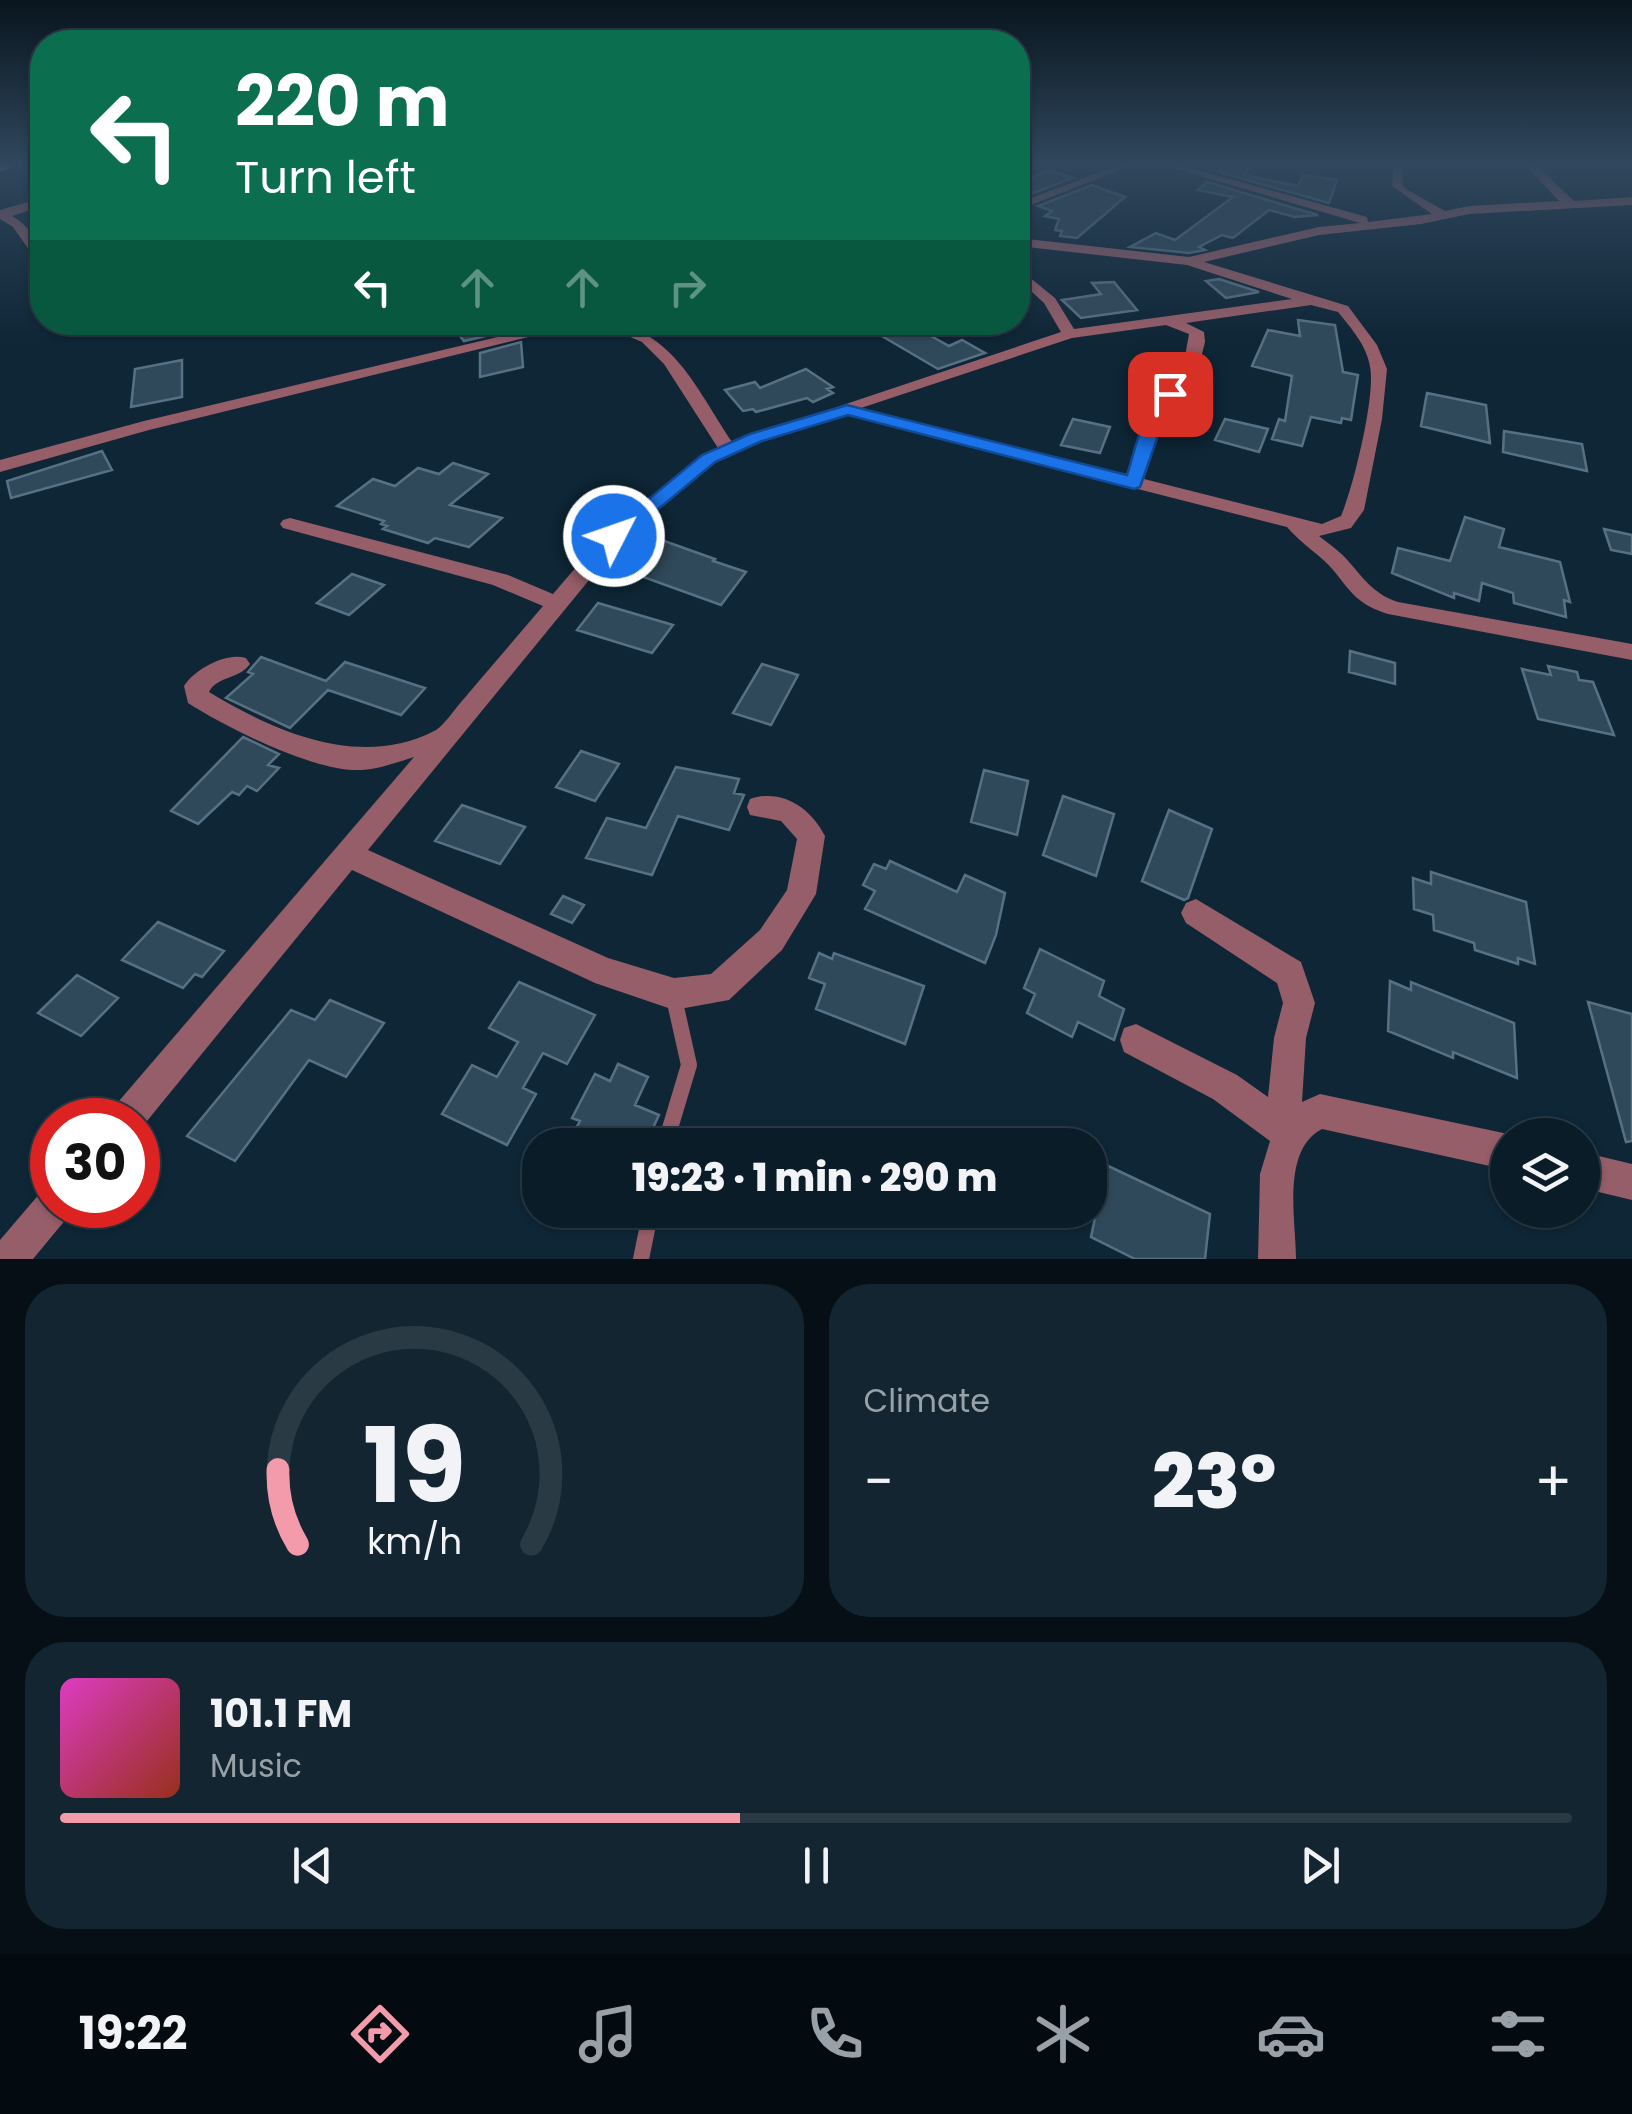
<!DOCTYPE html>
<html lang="en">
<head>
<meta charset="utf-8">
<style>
  body { margin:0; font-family:Poppins,sans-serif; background:#132530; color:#f1f3f6; height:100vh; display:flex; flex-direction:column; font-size:38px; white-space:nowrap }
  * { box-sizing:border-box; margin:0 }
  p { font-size:32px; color:#99a1a8 }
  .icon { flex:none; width:55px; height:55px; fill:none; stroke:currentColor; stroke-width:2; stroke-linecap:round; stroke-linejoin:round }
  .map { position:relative; height:1259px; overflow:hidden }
  .panel { display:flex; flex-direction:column; gap:25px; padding:25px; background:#060f16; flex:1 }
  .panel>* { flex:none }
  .hud { position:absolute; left:30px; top:30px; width:1000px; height:305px; border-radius:40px; box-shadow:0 2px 8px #0004,0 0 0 2px #2a3a45; background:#0b6e4f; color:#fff; overflow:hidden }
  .controls { position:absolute; left:1490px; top:1118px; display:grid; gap:20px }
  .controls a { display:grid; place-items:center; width:110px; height:110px; border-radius:50%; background:#0a1c28; box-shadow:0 2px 8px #0004,0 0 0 2px #2a3a45; font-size:50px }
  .speed { position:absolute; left:30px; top:1098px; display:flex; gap:20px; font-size:50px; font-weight:700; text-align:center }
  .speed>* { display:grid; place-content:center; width:130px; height:130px; border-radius:50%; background:#0a1c28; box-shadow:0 2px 8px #0004,0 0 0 2px #2a3a45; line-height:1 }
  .speed .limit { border:15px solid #d22; background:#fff; color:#111 }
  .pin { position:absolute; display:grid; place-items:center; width:85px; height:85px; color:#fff; margin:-42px; border-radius:20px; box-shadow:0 5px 15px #0006 }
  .me { position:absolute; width:110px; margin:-55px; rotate:49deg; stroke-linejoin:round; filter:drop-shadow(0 0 8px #0008) }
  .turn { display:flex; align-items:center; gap:35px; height:210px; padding:0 40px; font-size:45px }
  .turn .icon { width:130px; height:130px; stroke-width:2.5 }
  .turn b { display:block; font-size:70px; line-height:85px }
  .lanes { display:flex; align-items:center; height:95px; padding:0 40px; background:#0003; justify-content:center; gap:50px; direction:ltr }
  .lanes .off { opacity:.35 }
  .big { font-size:75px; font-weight:800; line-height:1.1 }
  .panel .tile { flex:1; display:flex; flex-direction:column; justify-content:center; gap:15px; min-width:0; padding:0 35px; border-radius:40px; background:#132530 }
  .panel .dial { align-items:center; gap:0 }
  .dial svg { height:260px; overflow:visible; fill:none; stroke:#2a3a45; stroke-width:7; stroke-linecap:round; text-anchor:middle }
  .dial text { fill:#f1f3f6; stroke:none }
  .song { display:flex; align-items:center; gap:30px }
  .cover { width:120px; height:120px; border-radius:15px; background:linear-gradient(135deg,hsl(310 70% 55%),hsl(10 70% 35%)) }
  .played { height:10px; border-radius:5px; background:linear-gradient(90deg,#f39aab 45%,#2a3a45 45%) }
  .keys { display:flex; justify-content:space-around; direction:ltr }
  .heat { display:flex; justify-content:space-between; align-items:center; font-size:55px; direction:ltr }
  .panel .tiles { flex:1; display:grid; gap:25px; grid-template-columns:1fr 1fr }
  .tile:last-child { grid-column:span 2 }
  .trip { position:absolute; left:522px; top:1128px; width:585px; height:100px; border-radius:40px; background:#0a1c28; box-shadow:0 2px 8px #0004,0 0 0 2px #2a3a45; font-weight:800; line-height:100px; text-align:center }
  .menu { display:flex; height:160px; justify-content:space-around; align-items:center; background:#040b10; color:#99a1a8 }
  .menu .icon { width:70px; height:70px }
  .menu .current { color:#f39aab }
  .menu b { font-size:45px; color:#f1f3f6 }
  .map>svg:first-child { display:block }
  .building { fill:#30495a; stroke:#577184; stroke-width:2.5 }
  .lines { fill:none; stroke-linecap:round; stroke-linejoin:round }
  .lane { stroke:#965e69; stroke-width:16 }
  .street { fill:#965e69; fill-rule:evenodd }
  .primary { fill:#fda1b3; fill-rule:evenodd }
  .route { fill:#1a73e8; stroke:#114b97; stroke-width:2.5 }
</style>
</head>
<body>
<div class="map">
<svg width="1632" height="1259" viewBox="0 0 1632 1259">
  <rect width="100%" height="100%" fill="#0e2636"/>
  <path class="building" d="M1227 164H1252L1244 175 1298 186 1303 175 1337 180 1329 203 1218 172Z
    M1049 170 1073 178 1018 199V184Z
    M1207 182 1318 215 1295 217 1269 210 1233 238 1222 235 1199 247 1205 250 1189 253 1130 247 1156 233 1175 240 1233 197 1198 190Z
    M1092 185 1125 197 1077 238 1060 236 1062 231 1055 230 1059 219 1045 216 1052 211 1038 206Z
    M1219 279 1259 292 1226 298 1206 281Z
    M1114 282 1137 310 1081 318 1062 300 1101 294 1092 283Z
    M1298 320 1335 325 1343 372 1358 375 1351 420 1342 418 1341 423 1311 417 1302 446 1272 439 1279 419 1285 421 1292 376 1252 366 1268 330 1300 336Z
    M449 322H512L516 329 464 341Z
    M858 322H906L949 346 962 340 985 353 938 369Z
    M521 342 523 367 480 377V353Z
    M182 360V397L131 407 135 369Z
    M806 369 833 387 827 389 833 393 813 402 807 398 756 412 753 409 743 411 725 390 755 382 760 388Z
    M1427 393 1486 405 1490 443 1421 426Z
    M1073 419 1110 427 1100 453 1061 445Z
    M1225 419 1268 429 1259 452 1215 440Z
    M1504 431 1582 444 1587 471 1503 452Z
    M102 451 112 470 11 498 7 481Z
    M453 463 488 474 450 505 502 518 469 547 435 538 428 543 383 529 387 526 381 524 384 521 337 506 373 479 395 486 418 468 439 474Z
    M1465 517 1504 529 1499 547 1560 562 1570 602 1564 600 1566 617 1514 603 1513 593 1482 583 1479 601 1454 593V598L1392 573 1398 548 1450 561Z
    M1604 529 1632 535V554L1611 550Z
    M653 537 715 559 713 561 746 572 721 605 621 569Z
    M352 574 384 585 349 615 317 603Z
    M598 603 673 625 652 653 577 630Z
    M1350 651 1395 663V684L1349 672Z
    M261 657 326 681 345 662 425 688 401 715 328 690 290 728 226 698 253 674 248 672Z
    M762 664 798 675 771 725 733 713Z
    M1548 666 1577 672 1579 680 1593 682 1614 735 1538 719 1522 669 1551 675Z
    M243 737 279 754 268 765 279 768 257 791 247 786 239 795 232 792 198 824 171 811Z
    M581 751 619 764 595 801 556 787Z
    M676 767 739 779 734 793 744 795 729 830 678 816 652 875 586 858 607 818 646 828Z
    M984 770 1028 781 1017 835 971 822Z
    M1063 796 1114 814 1096 876 1043 855Z
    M462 805 525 827 500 864 435 841Z
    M1169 810 1212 829 1188 898 1184 900 1142 881Z
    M890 861 957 892 965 875 1005 893 996 935 985 963 865 909 875 891 863 885 874 864 886 869Z
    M1431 872 1526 902 1535 964 1518 958V964L1475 950 1474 943 1434 930 1433 915 1414 909 1413 878 1431 884Z
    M563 896 584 905 572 923 551 914Z
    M158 922 224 951 202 977 195 974 183 988 122 960Z
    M1040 949 1104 981 1099 996 1124 1009 1114 1040 1078 1022 1072 1037 1027 1013 1035 994 1024 988Z
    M819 953 832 959 834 953 924 986 905 1044 816 1009 825 984 809 978Z
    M77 975 118 998 81 1036 38 1013Z
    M1390 981 1411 990V982L1514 1023 1517 1078 1453 1052V1058L1388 1031Z
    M519 982 595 1015 567 1064 543 1053 523 1088 536 1094 507 1145 442 1114 472 1065 497 1077 518 1042 489 1028Z
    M330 1000 384 1023 346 1077 309 1060 235 1161 187 1136 291 1010 315 1020Z
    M1588 1002 1632 1014V1141L1626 1142Z
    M618 1064 648 1077 635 1105 659 1115 645 1145H567L580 1121 572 1118 595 1074 610 1081Z
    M1106 1165 1210 1214 1205 1259H1135L1091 1237Z"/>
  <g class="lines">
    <path class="lane" d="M665 1145 689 1065 674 998
      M641 1259 651 1210"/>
    <path class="street" d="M1121 164H1135L1018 210V203Z
      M1160 164H1176L1367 217 1368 222 1432 214 1392 186 1394 164H1404L1402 184 1406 189 1445 211 1469 206 1559 201 1524 164H1535L1574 201 1632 197V205L1469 214 1421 224 1319 235 1204 262 1348 306 1377 345 1387 369 1382 419 1364 510 1351 528 1319 536C1329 544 1341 552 1349 562 1365 580 1374 594 1398 602L1632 644V660L1388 614C1358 604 1353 595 1334 571 1321 555 1301 544 1287 527L843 414 762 441 715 463 621 541 368 850 608 958 674 978 711 974 760 930 787 890 797 839 781 821 750 815 747 807 750 799C782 788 811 808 825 836L816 894 782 950 729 1000 674 1010 595 983 352 870 138 1132V1120H108L113 1108 414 757C395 763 374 771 353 770 308 768 227 728 188 703L184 686C195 669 226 652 246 658L250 664C240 679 217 676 209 692 275 732 361 770 436 730 445 724 454 710 462 701 489 669 516 638 543 606L493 585 283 528 280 524 283 520 290 518 508 575 553 594 607 531 703 455 718 448 664 364 642 342 595 322C670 322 695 387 732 442L1061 332 1044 303 1018 279V268L1055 298 1074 329 1292 299 1187 265 1018 246V238L1189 257 1319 227 1360 223ZM1311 305 1338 312C1351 328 1367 346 1370 367 1376 395 1353 488 1341 516L1322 524 1144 479 1166 414 1200 362 1205 342 1204 332 1186 323ZM1166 325 1189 334 1184 362 1149 414 1126 475 861 408 1072 338Z
      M42 198V206L12 216C28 225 43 244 42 262L37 261 13 227 0 219V210Z
      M561 322H589L149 430 0 472V460L144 421Z
      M1196 899 1301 962 1315 1003 1306 1038 1302 1102 1320 1094 1508 1134V1170L1322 1129C1281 1150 1296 1221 1296 1259H1258L1260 1174 1270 1141 1213 1099 1124 1052 1120 1040 1124 1028 1136 1024 1237 1075 1268 1097 1274 1038 1283 1003 1277 983 1186 923 1181 913 1186 903Z
      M1582 1152 1632 1164V1200L1582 1188Z
      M52 1187V1205H72L67 1218 33 1259H0V1240L41 1192Z"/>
    <path class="primary" d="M0 164H17L0 172Z"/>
  </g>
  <linearGradient id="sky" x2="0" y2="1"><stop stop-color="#08151e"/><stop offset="0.48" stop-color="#30475d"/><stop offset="1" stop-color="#30475d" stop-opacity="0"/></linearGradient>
  <rect width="1632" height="340" fill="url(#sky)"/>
  <path class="route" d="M1170 389 1179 394 1166 413 1140 487 1134 489 848 415 762 441 715 462 621 540 614 542 604 536 702 455 750 434 847 405 1127 475C1136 449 1143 401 1170 389Z"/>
</svg>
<div class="controls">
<a><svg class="icon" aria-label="layers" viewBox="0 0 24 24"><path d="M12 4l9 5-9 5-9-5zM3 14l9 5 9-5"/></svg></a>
</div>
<div class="speed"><div class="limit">30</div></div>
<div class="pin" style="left:1170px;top:394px;background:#d93025"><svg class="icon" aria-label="arrive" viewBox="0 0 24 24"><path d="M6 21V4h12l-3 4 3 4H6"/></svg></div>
<svg class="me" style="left:614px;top:536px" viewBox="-20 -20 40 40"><circle r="17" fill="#1a73e8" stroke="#fff" stroke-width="3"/><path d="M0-11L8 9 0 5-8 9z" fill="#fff"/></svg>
<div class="trip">19:23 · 1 min · 290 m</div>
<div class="hud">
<div class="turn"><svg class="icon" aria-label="left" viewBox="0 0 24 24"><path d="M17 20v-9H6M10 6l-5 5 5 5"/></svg><div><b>220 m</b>Turn left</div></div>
<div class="lanes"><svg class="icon" aria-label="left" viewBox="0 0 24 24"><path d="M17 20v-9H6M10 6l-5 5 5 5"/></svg><svg class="icon off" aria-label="ahead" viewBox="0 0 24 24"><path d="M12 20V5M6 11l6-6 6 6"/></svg><svg class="icon off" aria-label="ahead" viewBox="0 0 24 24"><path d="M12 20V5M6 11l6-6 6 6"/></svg><svg class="icon off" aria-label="right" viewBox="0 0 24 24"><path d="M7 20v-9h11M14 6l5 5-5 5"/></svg></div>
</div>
</div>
<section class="panel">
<div class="tiles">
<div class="tile dial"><svg viewBox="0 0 100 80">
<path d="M14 69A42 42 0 1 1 86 69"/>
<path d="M14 69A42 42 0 0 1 8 46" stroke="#f39aab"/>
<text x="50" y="56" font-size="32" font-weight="700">19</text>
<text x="50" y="72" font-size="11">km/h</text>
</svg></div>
<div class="tile"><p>Climate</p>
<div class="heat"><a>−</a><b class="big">23°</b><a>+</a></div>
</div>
<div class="tile">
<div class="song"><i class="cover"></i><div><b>101.1 FM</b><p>Music</p></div></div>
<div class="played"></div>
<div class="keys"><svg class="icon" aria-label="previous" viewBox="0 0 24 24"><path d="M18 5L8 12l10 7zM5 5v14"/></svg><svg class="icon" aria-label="pause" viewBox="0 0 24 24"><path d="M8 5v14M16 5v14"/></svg><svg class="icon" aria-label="next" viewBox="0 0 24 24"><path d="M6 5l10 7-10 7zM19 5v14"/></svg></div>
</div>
</div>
</section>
<nav class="menu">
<b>19:22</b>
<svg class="icon current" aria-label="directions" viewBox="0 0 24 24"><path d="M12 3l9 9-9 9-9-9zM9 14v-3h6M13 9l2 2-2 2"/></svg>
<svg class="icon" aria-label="music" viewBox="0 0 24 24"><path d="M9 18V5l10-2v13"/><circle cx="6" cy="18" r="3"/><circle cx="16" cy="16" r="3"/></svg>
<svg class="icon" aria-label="phone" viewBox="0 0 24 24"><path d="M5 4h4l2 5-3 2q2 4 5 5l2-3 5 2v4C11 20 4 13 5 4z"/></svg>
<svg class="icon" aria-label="climate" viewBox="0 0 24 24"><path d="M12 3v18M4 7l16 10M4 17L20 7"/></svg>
<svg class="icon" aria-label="car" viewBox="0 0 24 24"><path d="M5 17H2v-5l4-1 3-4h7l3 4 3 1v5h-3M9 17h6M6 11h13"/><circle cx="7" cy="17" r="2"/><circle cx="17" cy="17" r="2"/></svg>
<svg class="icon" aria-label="filters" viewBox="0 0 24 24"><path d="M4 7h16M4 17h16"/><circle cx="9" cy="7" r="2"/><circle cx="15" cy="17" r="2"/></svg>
</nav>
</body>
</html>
